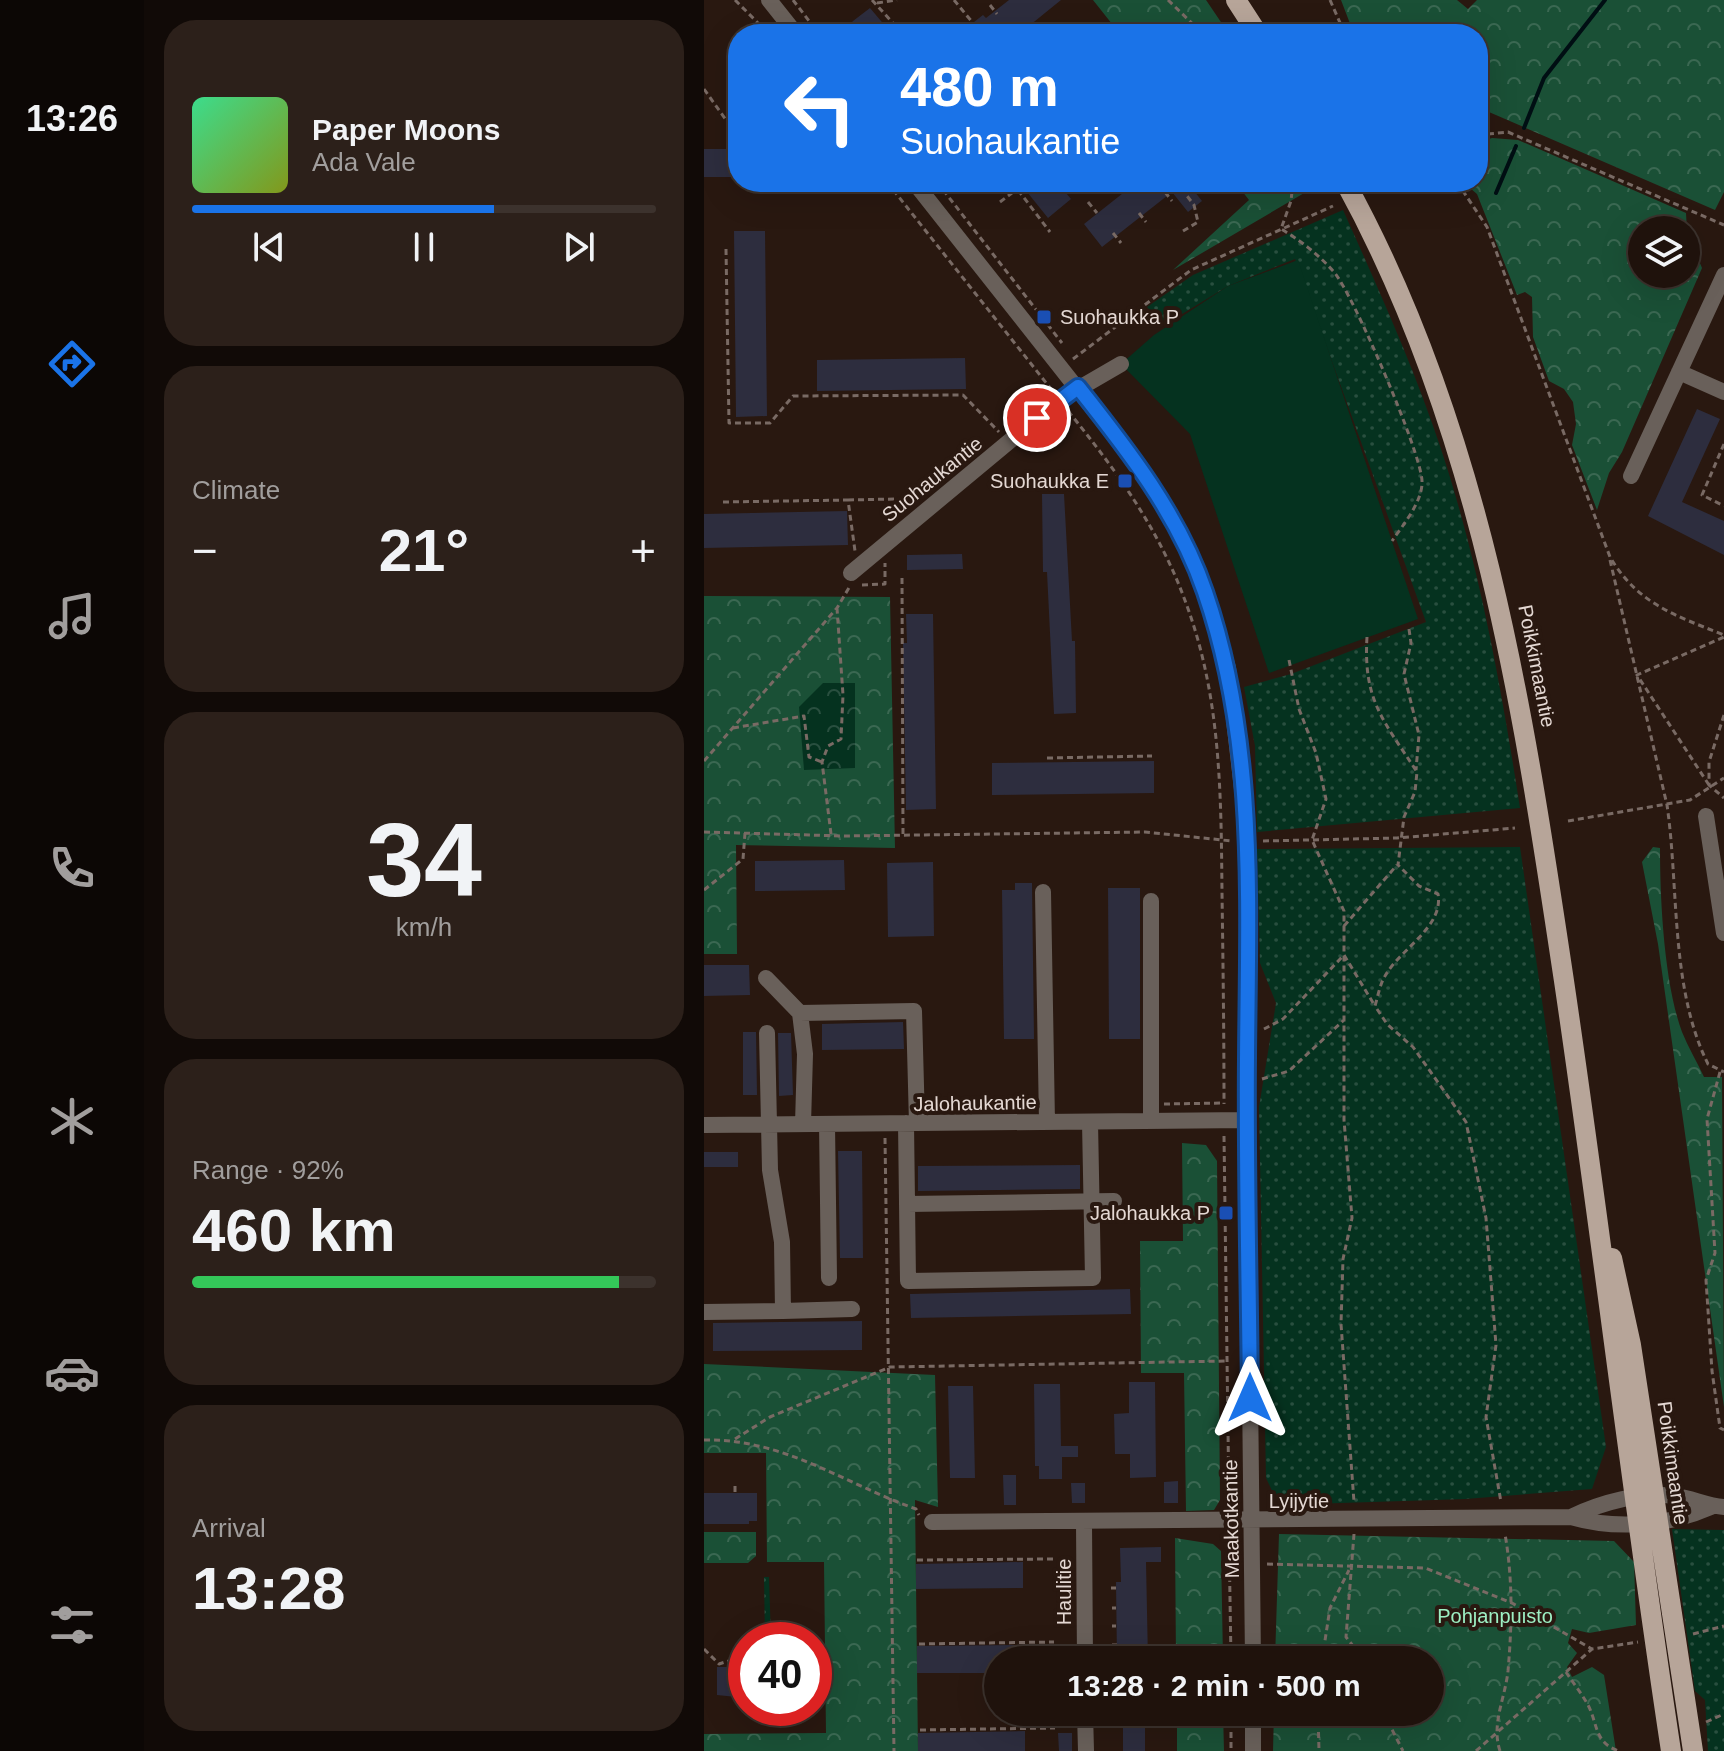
<!DOCTYPE html>
<html lang="en">
<head>
<meta charset="utf-8">
<style>
  body { margin:0; font-family:Arial,sans-serif; background:#2c201a; color:#f1f3f6; height:100vh; display:flex; flex-direction:column; font-size:30px; white-space:nowrap }
  * { box-sizing:border-box; margin:0 }
  p { font-size:26px; color:#a19e9d }
  .icon { flex:none; width:44px; height:44px; fill:none; stroke:currentColor; stroke-width:2; stroke-linecap:round; stroke-linejoin:round }
  .map { position:relative; flex:1; overflow:hidden }
  .drawer { display:flex; flex-direction:column; gap:20px; padding:20px; background:#110a07; width:560px }
  .drawer>* { flex:none }
  .top-card { position:absolute; left:24px; top:24px; width:760px; height:168px; border-radius:32px; box-shadow:0 8px 32px #0002,0 0 0 2px #3c322d; background:#1a73e8; color:#fff; overflow:hidden }
  .fabs { position:absolute; left:924px; top:216px; display:grid; gap:16px }
  .fabs a { display:grid; place-items:center; width:72px; height:72px; border-radius:50%; background:#1f120c; box-shadow:0 8px 32px #0002,0 0 0 2px #3c322d; font-size:40px }
  .speed { position:absolute; left:24px; top:1622px; display:flex; gap:16px; font-size:40px; font-weight:700; text-align:center }
  .speed>* { display:grid; place-content:center; width:104px; height:104px; border-radius:50%; background:#1f120c; box-shadow:0 8px 32px #0002,0 0 0 2px #3c322d; line-height:1 }
  .speed .limit { border:12px solid #d22; background:#fff; color:#111 }
  .pin { position:absolute; display:grid; place-items:center; width:68px; height:68px; color:#fff; margin:-34px; border:4px solid #fff; border-radius:50%; box-shadow:0 2px 8px #0007 }
  .me { position:absolute; width:88px; margin:-44px; rotate:0deg; stroke-linejoin:round; filter:drop-shadow(0 0 6px #0008) }
  .turn { display:flex; align-items:center; gap:28px; height:168px; padding:0 40px; font-size:36px }
  .turn .icon { width:104px; height:104px; stroke-width:2.5 }
  .turn b { display:block; font-size:56px; line-height:68px }
  .big { font-size:60px; font-weight:700; line-height:1.1 }
  .drawer .card { flex:1; display:flex; flex-direction:column; justify-content:center; gap:12px; min-width:0; padding:0 28px; border-radius:32px; background:#2c201a }
  .drawer .dial { align-items:center; gap:0 }
  .dial b { font-size:104px; line-height:1 }
  .song { display:flex; align-items:center; gap:24px }
  .cover { width:96px; height:96px; border-radius:12px; background:linear-gradient(135deg,hsl(150 70% 55%),hsl(70 70% 35%)) }
  .played { height:8px; border-radius:4px; background:linear-gradient(90deg,#1a73e8 65%,#3c322d 65%) }
  .keys { display:flex; justify-content:space-around; direction:ltr }
  .heat { display:flex; justify-content:space-between; align-items:center; font-size:44px; direction:ltr }
  .charge { height:12px; border-radius:6px; background:linear-gradient(90deg,#34c759 92%,#3c322d 0) }
  .trip { position:absolute; left:280px; top:1646px; width:460px; height:80px; border-radius:40px; background:#1f120c; box-shadow:0 8px 32px #0002,0 0 0 2px #3c322d; font-weight:700; line-height:80px; text-align:center }
  main { display:flex; flex:1; min-height:0 }
  .tab-bar { display:flex; flex-direction:column; width:144px; justify-content:space-around; align-items:center; background:#0c0705; color:#a19e9d }
  .tab-bar .icon { width:56px; height:56px }
  .tab-bar .selected { color:#1a73e8 }
  .tab-bar b { font-size:36px; color:#f1f3f6 }
  .map>svg:first-child { display:block }
  .grass { fill:url(#grass-dots) }
  .forest { fill:url(#forest-crowns); fill-rule:evenodd }
  .park { fill:url(#park-crowns) }
  .garden { fill:#05321f }
  .lines { fill:none; stroke-linecap:round; stroke-linejoin:round }
  .stream { stroke:#000e13; stroke-width:4 }
  .building { fill:#2d2d3e }
  .path { stroke:#796a64; stroke-width:3; stroke-dasharray:6 4; stroke-linecap:butt }
  .minor { stroke:#69605a; stroke-width:16 }
  .major { stroke:#b7a599; stroke-width:20 }
  .route-casing { stroke:#114b97; stroke-width:20 }
  .route { stroke:#1a73e8; stroke-width:14 }
  .transit-dot { fill:#1a4fb4; stroke:#291810; stroke-width:3 }
  .labels { text-anchor:middle; stroke-width:8; stroke-linejoin:round; paint-order:stroke }
  .poi-label { font-size:20px; fill:#e4d8d3; stroke:#291810; text-anchor:end }
  .street-label { font-size:20px; fill:#e4d8d3; stroke:#291810 }
  .park-label { font-size:20px; fill:#9defc3; stroke:#291810 }
</style>
</head>
<body>
<main>
<nav class="tab-bar">
<b>13:26</b>
<svg class="icon selected" aria-label="directions" viewBox="0 0 24 24"><path d="M12 3l9 9-9 9-9-9zM9 14v-3h6M13 9l2 2-2 2"/></svg>
<svg class="icon" aria-label="music" viewBox="0 0 24 24"><path d="M9 18V5l10-2v13"/><circle cx="6" cy="18" r="3"/><circle cx="16" cy="16" r="3"/></svg>
<svg class="icon" aria-label="phone" viewBox="0 0 24 24"><path d="M5 4h4l2 5-3 2q2 4 5 5l2-3 5 2v4C11 20 4 13 5 4z"/></svg>
<svg class="icon" aria-label="climate" viewBox="0 0 24 24"><path d="M12 3v18M4 7l16 10M4 17L20 7"/></svg>
<svg class="icon" aria-label="car" viewBox="0 0 24 24"><path d="M5 17H2v-5l4-1 3-4h7l3 4 3 1v5h-3M9 17h6M6 11h13"/><circle cx="7" cy="17" r="2"/><circle cx="17" cy="17" r="2"/></svg>
<svg class="icon" aria-label="filters" viewBox="0 0 24 24"><path d="M4 7h16M4 17h16"/><circle cx="9" cy="7" r="2"/><circle cx="15" cy="17" r="2"/></svg>
</nav>
<section class="drawer">
<div class="card">
<div class="song"><i class="cover"></i><div><b>Paper Moons</b><p>Ada Vale</p></div></div>
<div class="played"></div>
<div class="keys"><svg class="icon" aria-label="previous" viewBox="0 0 24 24"><path d="M18 5L8 12l10 7zM5 5v14"/></svg><svg class="icon" aria-label="pause" viewBox="0 0 24 24"><path d="M8 5v14M16 5v14"/></svg><svg class="icon" aria-label="next" viewBox="0 0 24 24"><path d="M6 5l10 7-10 7zM19 5v14"/></svg></div>
</div>
<div class="card"><p>Climate</p>
<div class="heat"><a>−</a><b class="big">21°</b><a>+</a></div>
</div>
<div class="card dial"><b>34</b><p>km/h</p></div>
<div class="card"><p>Range · 92%</p><b class="big">460 km</b><div class="charge"></div></div>
<div class="card"><p>Arrival</p><b class="big">13:28</b></div>
</section>
<div class="map">
<svg width="1020" height="1751" viewBox="0 0 1020 1751">
  <defs>
    <pattern id="grass-dots" width="8" height="8" patternUnits="userSpaceOnUse" patternTransform="scale(2)"><rect width="8" height="8" fill="#05321f"/><path d="M2 2h.1M6 6h.1" fill="none" stroke="#294f3f" stroke-width="1.8" stroke-linecap="round"/></pattern>
    <pattern id="forest-crowns" width="20" height="18" patternUnits="userSpaceOnUse" patternTransform="scale(2)"><rect width="20" height="18" fill="#1a5036"/><path d="M2 6a3 3 0 1 1 6 0M12 15a3 3 0 1 1 6 0" fill="none" stroke="#3b6852"/></pattern>
    <pattern id="park-crowns" width="20" height="18" patternUnits="userSpaceOnUse" patternTransform="scale(2)"><rect width="20" height="18" fill="#05321f"/><path d="M2 6a3 3 0 1 1 6 0M12 15a3 3 0 1 1 6 0" fill="none" stroke="#294f3f"/></pattern>
  </defs>
  <rect width="100%" height="100%" fill="#291810"/>
  <path class="grass" d="M639 210C674 288 709 365 736 446 775 563 797 686 816 808L553 832 551 746 540 687 587 674 722 622 591 259 524 286 460 325 443 307 489 275Z
    M816 847 902 1447 888 1489 761 1499 575 1505 562 1478 555 1107 572 1003 556 963 553 849Z
    M968 1529 1020 1530V1751H1004L1001 1700 991 1691Z
    M60 1577H65L67 1640H61Z"/>
  <path class="forest" d="M389 0H502L525 34H416Z
    M637 0H753L764 9 773 0H1020V192L1011 210 778 109 774 111V34H650Z
    M788 138 814 140 982 213 983 233 998 268 918 452 905 473 893 510 868 445 872 424 869 402 860 389 845 381 829 337 828 297 821 292 813 295 773 194 759 182H774V143ZM938 230H982V274H938Z
    M531 182H619L469 270 545 200Z
    M0 596 186 597 191 848 32 845 33 954H0Z
    M949 847 956 848C956 900 960 983 978 1032 984 1047 993 1062 1000 1077H1018L1020 1407 954 944 938 862Z
    M478 1143 502 1145 513 1161 516 1500 510 1510 482 1511 480 1373H437L436 1241H479Z
    M0 1364 231 1375 234 1507 211 1500 214 1751H0V1734L122 1733 120 1562H63L62 1453H0Z
    M0 1532H52V1556L44 1563H0Z
    M575 1534 910 1541 930 1562 932 1625 885 1633 868 1629 864 1643 873 1653 863 1667 868 1677 888 1667 900 1675 912 1751H569L570 1712H726V1660H571Z
    M471 1538 509 1544 517 1551 519 1660H472Z
    M473 1712H519L520 1751H473Z"/>
  <path class="park" d="M119 683H151V768L100 770 95 707Z"/>
  <path class="garden" d="M594 260 714 619 565 673 486 434 417 364 450 335 524 286Z"/>
  <g class="lines">
    <path class="stream" d="M820 128 840 78 901 0
      M792 193 812 146"/>
  </g>
  <path class="building" d="M305 0H357L320 30 318 27 309 34H279L270 22 279 15 282 18Z
    M166 8 188 34H137L149 21Z
    M0 149H34V177H0Z
    M315 182H353L367 199 344 218Z
    M433 182H483L498 201 484 212 468 192 398 247 380 224Z
    M30 231H61L63 416 32 417Z
    M261 358 262 389 113 391V360Z
    M993 409 1016 419 978 502 1020 521V555L944 516Z
    M338 494H360L368 641H371L372 713 350 714 343 572H339Z
    M143 511 144 545 0 548V514Z
    M258 554 259 569 203 570V555Z
    M202 614H229L232 809 202 810 199 643H203Z
    M450 761V793L288 795V763Z
    M140 860 141 890 51 891V861Z
    M229 862 230 936 184 937 183 863Z
    M311 883H328L330 1039H300L298 890H311Z
    M404 888H436V1039H405Z
    M0 965H45L46 995 0 996Z
    M199 1022 200 1049 118 1050V1024Z
    M39 1032H52L53 1095H39Z
    M74 1033H87L89 1095 75 1096Z
    M134 1151H158L159 1258H136Z
    M0 1152H34V1167H0Z
    M376 1165V1189L214 1191V1166Z
    M426 1289 427 1314 207 1318 206 1294Z
    M158 1321V1350L9 1351V1323Z
    M425 1382H451L452 1477 426 1478V1454H411L410 1414 425 1413Z
    M330 1384H356L357 1446H374V1457H358V1479H335V1466H331Z
    M244 1386H269L271 1478H246Z
    M299 1475H312V1505H300Z
    M474 1481V1503H460V1482Z
    M367 1483H381V1503H368Z
    M0 1493H53V1521H45V1524H0Z
    M457 1547V1562H442L444 1660H413L412 1582H417L416 1548Z
    M319 1562V1588L212 1589V1564Z
    M353 1562H366V1625H353Z
    M320 1645V1660H294V1673H213V1646Z
    M367 1647V1660H354V1648Z
    M13 1667H42V1698L13 1695Z
    M419 1727H441V1751H419Z
    M321 1731V1751H214V1733Z
    M354 1733H368V1751H355Z"/>
  <g class="lines">
    <path class="path" d="M31 0 65 34
      M89 0 115 34
      M168 0 199 34
      M250 0 278 34
      M464 0 499 34
      M626 0 641 34
      M173 3 193 0
      M286 5 293 14
      M0 89 32 134
      M774 135 804 132 1020 225
      M183 182 347 389
      M233 182 358 343
      M308 182 346 232
      M411 182 419 193
      M589 182 587 201 577 229C596 240 615 255 630 272 649 294 717 452 718 481 719 501 699 525 688 541
      M753 182 783 227 906 557C934 604 970 615 1020 635
      M670 185 676 182
      M461 192 468 201
      M296 202 312 190
      M384 202 393 213
      M435 213 442 222
      M479 231 494 222 490 205 480 192
      M409 233 417 243
      M22 249 25 423H66L89 396 259 395 295 432
      M369 359 487 270 629 206
      M364 411C413 471 457 532 483 606 517 699 517 795 518 892 519 963 520 1034 520 1104
      M1020 444 998 495 1020 506
      M144 500 191 499 198 511
      M19 502 144 500 151 551
      M906 560 963 805C975 887 966 988 1004 1064L1020 1072
      M198 578 199 834
      M158 585 181 584V563
      M705 629 707 643 700 674 715 735 712 770
      M663 637C659 701 680 721 713 772L711 792 700 817 694 865 715 886 734 894C740 927 696 949 681 976 676 984 674 996 671 1006L683 1024 709 1047 762 1122 782 1218 792 1345 782 1417 797 1502
      M585 660 595 709 612 753 622 799 608 840 640 911V1120L648 1218 639 1259 637 1324 650 1502
      M1020 715 1005 762V785L1020 798
      M29 728 100 716 105 757 118 762
      M343 758 448 756
      M0 761 133 608 146 586
      M1005 785 933 675 1020 637
      M864 821 986 800 1020 778
      M0 832 140 836 441 832 528 841
      M127 834 118 762 124 746 137 739 139 695 133 608
      M559 841 693 838 811 828
      M0 890 39 859 41 833
      M640 926 693 865
      M560 1029 579 1019 640 955 671 1006
      M1016 1072 1003 1119 1011 1253 1002 1280 1008 1371 1016 1428 1020 1430
      M558 1079 585 1071 640 1020
      M460 1104 520 1103
      M520 1136 525 1504
      M181 1138 190 1751
      M31 1439 66 1417 186 1367 523 1361
      M0 1440C79 1438 141 1484 212 1509L215 1515
      M31 1486V1493
      M650 1534 642 1637 660 1660
      M525 1536 527 1660
      M213 1560 349 1559
      M563 1564 721 1568 808 1603 888 1649
      M407 1588H412
      M408 1608H412
      M408 1626H412
      M989 1634 1020 1626
      M215 1644 350 1642
      M408 1645H413
      M0 1649 15 1664 40 1656
      M35 1658V1667
      M618 1660 626 1608 645 1570
      M862 1672C869 1683 878 1694 884 1705 894 1724 890 1743 915 1751
      M527 1712V1751
      M614 1712 615 1751
      M679 1712 699 1751
      M1002 1722 1020 1714
      M216 1730 351 1728
      M772 1751 888 1649 934 1642
      M796 1751C787 1724 801 1699 804 1671 808 1625 809 1580 801 1534"/>
    <path class="minor" d="M65 0 92 34
      M210 182 439 472 475 531 501 589 524 668 544 841 543 1120 549 1660
      M975 372 1020 392
      M927 476 1020 275
      M147 573 355 400 417 364
      M1002 816 1020 933
      M339 892 343 1122
      M447 901V1121
      M62 978 96 1013 210 1011 213 1123
      M96 1013 101 1054 99 1124
      M202 1123 204 1281 389 1278 386 1122
      M123 1124 125 1278
      M0 1125 543 1120
      M203 1204 410 1201
      M79 1311 148 1309
      M0 1312 79 1311 78 1242 66 1170 63 1033
      M867 1517C898 1502 936 1492 971 1496 988 1498 1003 1506 1020 1507
      M228 1522 867 1517C912 1530 964 1526 1007 1507
      M380 1523 381 1660
      M381 1712 382 1751
      M549 1712V1751"/>
    <path class="major" d="M532 0 554 34
      M641 182C777 429 819 707 860 981 898 1238 928 1495 967 1751
      M908 1258 927 1345 989 1751"/>
  </g>
  <g class="lines">
    <g class="route-casing">
      <path id="route" d="M333 418 374 387C424 450 475 515 501 592 553 743 544 902 543 1059 542 1172 545 1285 546 1398"/>
    </g>
    <use href="#route" class="route"/>
  </g>
  <g class="transit-dot">
    <rect x="332" y="309" width="16" height="16" rx="4"/>
    <rect x="413" y="473" width="16" height="16" rx="4"/>
    <rect x="514" y="1205" width="16" height="16" rx="4"/>
  </g>
  <g class="labels">
    <g class="poi-label">
      <text x="356" y="324" text-anchor="start">Suohaukka P</text>
      <text x="405" y="488">Suohaukka E</text>
      <text x="506" y="1220">Jalohaukka P</text>
    </g>
    <g class="street-label">
      <text transform="translate(228 479) rotate(-39)" y="7">Suohaukantie</text>
      <text transform="translate(833 666) rotate(79)" y="7">Poikkimaantie</text>
      <text transform="translate(271 1103) rotate(-1)" y="7">Jalohaukantie</text>
      <text transform="translate(969 1463) rotate(82)" y="7">Poikkimaantie</text>
      <text x="595" y="1508">Lyijytie</text>
      <text transform="translate(527 1519) rotate(-91)" y="7">Maakotkantie</text>
      <text transform="translate(360 1592) rotate(-90)" y="7">Haulitie</text>
    </g>
    <g class="park-label">
      <text x="791" y="1623">Pohjanpuisto</text>
    </g>
  </g>
</svg>
<div class="fabs">
<a><svg class="icon" aria-label="layers" viewBox="0 0 24 24"><path d="M12 4l9 5-9 5-9-5zM3 14l9 5 9-5"/></svg></a>
</div>
<div class="speed"><div class="limit">40</div></div>
<div class="pin" style="left:333px;top:418px;background:#d93025"><svg class="icon" aria-label="arrive" viewBox="0 0 24 24"><path d="M6 21V4h12l-3 4 3 4H6"/></svg></div>
<svg class="me" style="left:546px;top:1398px" viewBox="-20 -20 40 40"><path d="M0-17L14 15 0 8-14 15z" fill="#1a73e8" stroke="#fff" stroke-width="4"/></svg>
<div class="trip">13:28 · 2 min · 500 m</div>
<div class="top-card">
<div class="turn"><svg class="icon" aria-label="left" viewBox="0 0 24 24"><path d="M17 20v-9H6M10 6l-5 5 5 5"/></svg><div><b>480 m</b>Suohaukantie</div></div>
</div>
</div>
</main>
</body>
</html>
